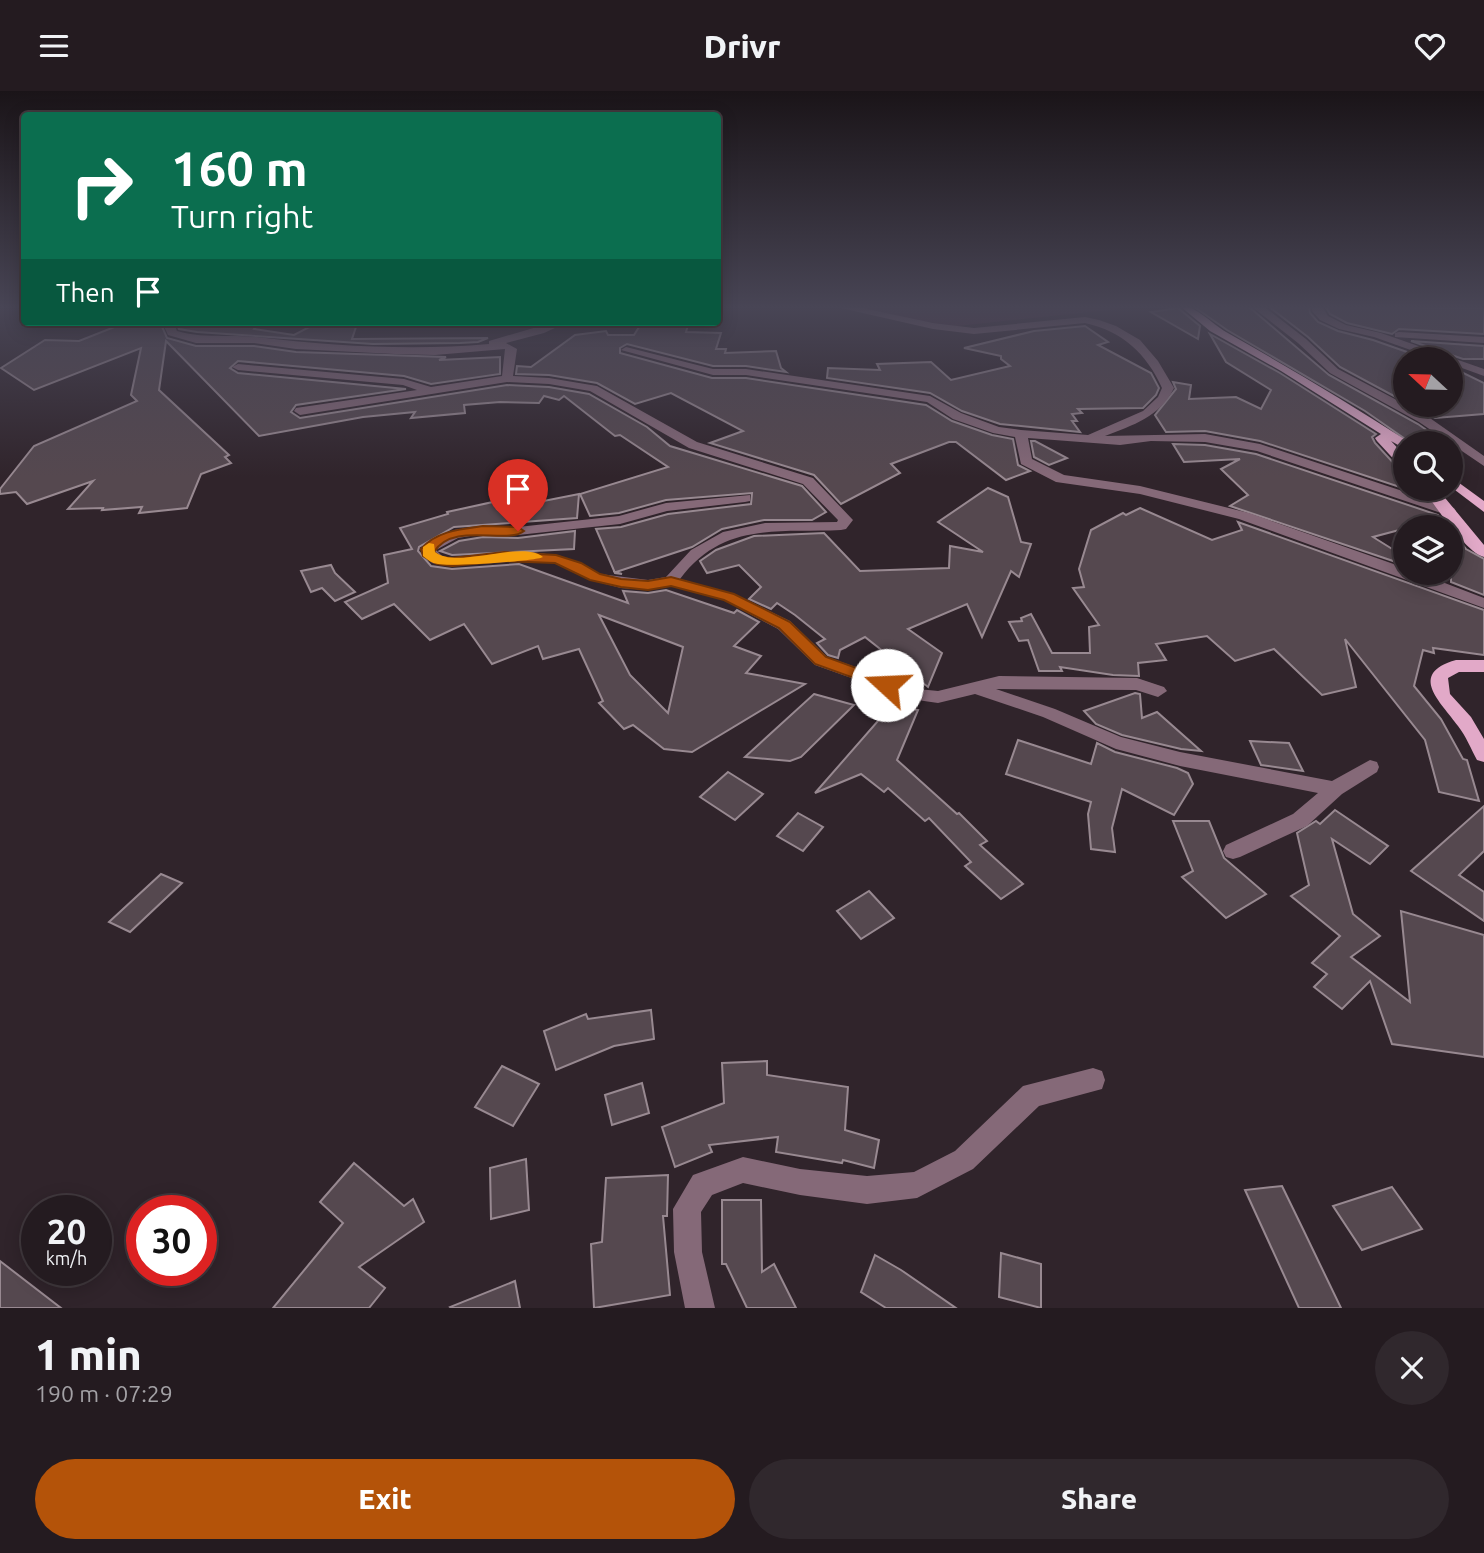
<!DOCTYPE html>
<html lang="en">
<head>
<meta charset="utf-8">
<style>
	:root { --surface:#241b20; --page:#30282d; --text:#f1f3f6; --muted:#a3a1a5; --line:#41393e; --accent:#b45309 }
	body { margin:0; font-family:Ubuntu,sans-serif; background:var(--page); color:var(--text); height:100vh; display:flex; flex-direction:column; font-size:26px; white-space:nowrap }
	* { box-sizing:border-box; margin:0 }
	p { font-size:23px; color:var(--muted) }
	.icon { flex:none; width:38px; height:38px; fill:none; stroke:currentColor; stroke-width:2; stroke-linecap:round; stroke-linejoin:round }
	.map { position:relative; height:1217px; overflow:hidden }
	.side { display:flex; flex-direction:column; background:var(--surface); flex:1 }
	.side>* { flex:none }
	.hud { position:absolute; left:21px; top:21px; width:700px; height:214px; border-radius:7px; box-shadow:0 4px 18px #0003,0 0 0 2px var(--line); background:#0b6e4f; color:#fff; overflow:hidden }
	.needle { width:46px; rotate:292deg }
	.controls { position:absolute; left:1393px; top:256px; display:grid; gap:14px }
	.controls a { display:grid; place-items:center; width:70px; height:70px; border-radius:50%; background:var(--surface); box-shadow:0 4px 18px #0003,0 0 0 2px var(--line); font-size:35px }
	.speed { position:absolute; left:21px; top:1104px; display:flex; gap:14px; font-size:35px; font-weight:700; text-align:center }
	.speed>* { display:grid; place-content:center; width:91px; height:91px; border-radius:50%; background:var(--surface); box-shadow:0 4px 18px #0003,0 0 0 2px var(--line); line-height:1 }
	.speed small { font-size:18px; font-weight:400 }
	.speed .limit { border:10px solid #d22; background:#fff; color:#111 }
	.pin { position:absolute; display:grid; place-items:center; width:60px; height:60px; color:#fff; margin:-72px -30px; border-radius:50% 50% 50% 0; rotate:-45deg; box-shadow:0 0 7px #0007 }
	.pin .icon { rotate:45deg }
	.me { position:absolute; width:77px; margin:-38px; rotate:290deg; stroke-linejoin:round; filter:drop-shadow(0 0 5px #0008) }
	.turn { display:flex; align-items:center; gap:24px; height:147px; padding:0 35px; font-size:32px }
	.turn .icon { width:91px; height:91px; stroke-width:2.5 }
	.turn b { display:block; font-size:49px; line-height:60px }
	.then { display:flex; align-items:center; height:66px; padding:0 35px; background:#0003; gap:14px; font-size:26px }
	.round { display:grid; place-items:center; flex:none; width:74px; height:74px; border-radius:37px; background:var(--page) }
	.head { display:flex; align-items:center; justify-content:space-between; height:119px; padding:0 35px }
	h1 { font-size:42px; font-weight:800; line-height:52px }
	.action { display:flex; gap:14px; margin-top:auto; padding:14px 35px }
	.action a { flex:1; height:80px; border-radius:42px; background:var(--accent); color:#fff; font-size:28px; font-weight:800; line-height:80px; text-align:center }
	.action a+a { background:var(--page); color:var(--text) }
	header { display:flex; justify-content:space-between; align-items:center; height:91px; padding:0 35px; background:var(--surface); font-size:32px; font-weight:800 }
	.map>svg:first-child { display:block }
	.green { fill:#4c2a3e }
	.building { fill:#55484f; stroke:#988991; stroke-width:2; fill-rule:evenodd }
	.lines { fill:none; stroke-linecap:round; stroke-linejoin:round }
	.minor { fill:#856978; fill-rule:evenodd }
	.major { fill:#e2a9c8; fill-rule:evenodd }
	.route { fill:#b45309; stroke:#753606; stroke-width:2 }
	.slow { fill:#f59e0b }
</style>
</head>
<body>
<header><svg class="icon" aria-label="menu" viewBox="0 0 24 24"><path d="M4 6h16M4 12h16M4 18h16"/></svg>Drivr<svg class="icon" aria-label="heart" viewBox="0 0 24 24"><path d="M12 20l-8-8c-3-5 5-10 8-4 3-6 11-1 8 4z"/></svg></header>
<div class="map">
<svg width="1484" height="1217" viewBox="0 0 1484 1217">
	<rect width="100%" height="100%" fill="#30242b"/>
	<!-- green -->
	<path class="green" d="M 847,215 L 1118,215 L 1119,218 L 957,235 L 898,227 Z"/>
	<!-- building -->
	<g class="building">
		<path d="M 1193,215 L 1248,215 L 1329,284 L 1418,333 L 1445,352 L 1411,352 L 1365,320 L 1227,239 Z"/>
		<path d="M 1268,215 L 1309,215 L 1310,222 L 1318,231 L 1338,240 L 1373,249 L 1427,268 L 1405,268 L 1405,311 L 1340,276 L 1308,246 Z"/>
		<path d="M 1325,215 L 1484,217 L 1484,243 L 1399,238 L 1392,243 L 1347,232 L 1330,223 Z"/>
		<path d="M 1178,217 L 1200,235 L 1198,248 L 1151,221 Z"/>
		<path d="M 127,231 L 160,231 L 167,247 L 196,255 L 254,255 L 296,261 L 446,266 L 439,269 L 500,266 L 500,283 L 431,293 L 404,285 L 238,270 L 230,277 L 238,282 L 406,298 L 296,314 L 291,321 L 300,327 L 507,294 L 549,296 L 589,303 L 647,336 L 670,355 L 802,395 L 826,421 L 812,429 L 764,429 L 722,438 L 692,456 L 616,481 L 622,483 L 615,482 L 596,438 L 621,436 L 668,423 L 751,413 L 752,402 L 666,409 L 619,422 L 590,425 L 580,403 L 668,376 L 620,344 L 615,345 L 564,305 L 559,309 L 544,305 L 539,312 L 500,311 L 464,314 L 465,322 L 411,327 L 415,321 L 363,326 L 259,345 L 166,250 L 159,299 L 229,364 L 225,366 L 231,372 L 201,383 L 187,417 L 139,422 L 142,416 L 102,419 L 103,417 L 68,418 L 93,390 L 27,413 L 16,401 L 0,403 L 0,398 L 34,355 L 137,310 L 131,304 L 141,257 L 34,299 L 1,277 L 45,249 L 79,250 Z"/>
		<path d="M 176,231 L 259,231 L 254,238 L 294,244 L 319,231 L 328,231 L 356,236 L 352,248 L 488,247 L 478,251 L 460,252 L 373,253 L 197,241 L 179,238 Z"/>
		<path d="M 641,233 L 688,234 L 686,241 L 721,242 L 716,258 L 726,258 L 725,262 L 776,260 L 781,277 L 786,281 L 746,275 L 713,275 L 627,253 L 620,257 L 620,262 L 712,287 L 746,287 L 926,314 L 952,330 L 992,344 L 1013,348 L 1018,374 L 1030,380 L 1006,389 L 956,351 L 949,351 L 891,373 L 900,382 L 841,413 L 814,384 L 710,352 L 743,340 L 671,302 L 635,313 L 597,292 L 549,284 L 516,283 L 517,275 L 531,276 L 575,244 L 606,240 L 608,244 L 634,244 Z"/>
		<path d="M 1085,235 L 1108,251 L 1098,254 L 1151,282 L 1159,297 L 1156,304 L 1143,317 L 1078,318 L 1082,322 L 1072,323 L 1077,330 L 1072,330 L 1080,341 L 1000,333 L 962,320 L 930,302 L 827,287 L 828,277 L 880,279 L 877,273 L 931,271 L 951,289 L 1010,275 L 1001,268 L 1001,265 L 964,257 L 1034,240 Z"/>
		<path d="M 1210,243 L 1280,282 L 1376,343 L 1372,346 L 1375,352 L 1398,377 L 1405,378 L 1405,397 L 1420,397 L 1424,404 L 1260,350 L 1205,340 L 1166,341 L 1155,324 L 1176,298 L 1173,291 L 1191,294 L 1189,308 L 1236,306 L 1261,318 L 1271,299 L 1226,271 Z"/>
		<path d="M 1411,250 L 1484,255 L 1484,268 L 1463,268 Z"/>
		<path d="M 1451,276 L 1484,292 L 1484,323 L 1435,327 L 1410,313 L 1451,313 Z"/>
		<path d="M 1031,350 L 1035,350 L 1067,367 L 1049,374 L 1034,366 Z"/>
		<path d="M 1173,353 L 1205,354 L 1256,363 L 1438,424 L 1441,428 L 1373,446 L 1405,466 L 1405,474 L 1230,415 L 1248,404 L 1221,378 L 1240,368 L 1184,371 Z"/>
		<path d="M 988,397 L 1008,406 L 1021,451 L 1031,453 L 1019,486 L 1011,480 L 982,546 L 967,513 L 908,538 L 942,562 L 928,596 L 865,546 L 840,559 L 838,567 L 828,564 L 817,552 L 825,548 L 795,524 L 777,512 L 771,518 L 749,508 L 761,496 L 739,474 L 707,482 L 700,470 L 716,459 L 754,445 L 824,442 L 860,480 L 949,477 L 950,455 L 983,461 L 938,431 Z"/>
		<path d="M 579,403 L 577,427 L 454,436 L 419,456 L 418,460 L 431,475 L 452,478 L 519,473 L 628,512 L 623,500 L 648,502 L 666,499 L 734,522 L 737,519 L 759,531 L 734,555 L 761,565 L 746,582 L 805,593 L 692,661 L 664,658 L 633,634 L 624,638 L 599,612 L 603,610 L 579,558 L 543,568 L 538,555 L 492,573 L 464,533 L 430,549 L 394,513 L 362,528 L 345,511 L 388,492 L 384,464 L 412,458 L 400,437 L 448,423 L 447,421 L 493,411 L 498,419 ZM 599,524 L 683,556 L 668,622 L 630,584 Z"/>
		<path d="M 1140,417 L 1212,449 L 1242,439 L 1238,431 L 1484,519 L 1484,564 L 1433,557 L 1434,562 L 1423,559 L 1414,595 L 1441,628 L 1463,668 L 1467,669 L 1479,710 L 1439,701 L 1425,649 L 1345,548 L 1356,596 L 1322,604 L 1274,558 L 1235,570 L 1207,545 L 1156,553 L 1166,569 L 1138,572 L 1139,585 L 1113,584 L 1060,576 L 1062,580 L 1039,580 L 1028,549 L 1019,550 L 1009,531 L 1022,530 L 1021,527 L 1031,523 L 1052,562 L 1090,562 L 1089,536 L 1099,534 L 1073,497 L 1084,496 L 1079,478 L 1091,439 L 1123,422 L 1126,424 Z"/>
		<path d="M 575,440 L 574,458 L 452,464 L 440,460 L 459,450 L 483,446 L 518,447 Z"/>
		<path d="M 1451,440 L 1466,458 L 1484,468 L 1484,504 L 1451,491 Z"/>
		<path d="M 331,474 L 335,482 L 355,501 L 335,510 L 322,497 L 311,501 L 301,480 Z"/>
		<path d="M 1135,602 L 1140,603 L 1142,627 L 1157,621 L 1201,660 L 1181,658 L 1122,644 L 1096,633 L 1084,620 Z"/>
		<path d="M 814,603 L 854,614 L 801,666 L 790,670 L 745,666 Z"/>
		<path d="M 889,614 L 918,619 L 897,669 L 957,723 L 959,722 L 987,750 L 980,754 L 1023,793 L 1001,808 L 965,775 L 971,771 L 929,727 L 925,730 L 888,697 L 884,701 L 861,683 L 815,702 L 885,622 Z"/>
		<path d="M 1018,649 L 1091,673 L 1097,652 L 1115,661 L 1177,677 L 1188,682 L 1193,693 L 1174,724 L 1122,698 L 1112,737 L 1115,761 L 1091,758 L 1088,723 L 1091,711 L 1006,683 Z"/>
		<path d="M 1250,650 L 1289,652 L 1303,680 L 1261,674 Z"/>
		<path d="M 728,681 L 763,703 L 735,729 L 700,706 Z"/>
		<path d="M 1484,715 L 1484,760 L 1459,784 L 1484,801 L 1484,830 L 1411,780 Z"/>
		<path d="M 1335,719 L 1388,755 L 1370,773 L 1332,748 L 1353,823 L 1380,845 L 1351,866 L 1410,911 L 1401,820 L 1484,844 L 1484,966 L 1392,953 L 1370,890 L 1342,918 L 1314,896 L 1327,883 L 1312,872 L 1340,845 L 1291,805 L 1309,794 L 1297,742 L 1316,730 L 1320,733 Z"/>
		<path d="M 798,722 L 823,736 L 803,760 L 777,745 Z"/>
		<path d="M 1173,730 L 1209,730 L 1224,767 L 1266,803 L 1226,827 L 1182,786 L 1193,780 Z"/>
		<path d="M 161,783 L 182,792 L 130,841 L 109,831 Z"/>
		<path d="M 869,800 L 894,827 L 861,848 L 837,820 Z"/>
		<path d="M 651,919 L 654,948 L 614,955 L 556,979 L 544,940 L 586,923 L 588,928 Z"/>
		<path d="M 767,970 L 767,984 L 848,996 L 845,1039 L 879,1049 L 874,1077 L 843,1069 L 842,1072 L 776,1061 L 778,1046 L 709,1054 L 712,1061 L 675,1076 L 662,1036 L 724,1012 L 722,972 Z"/>
		<path d="M 502,975 L 539,993 L 513,1035 L 475,1016 Z"/>
		<path d="M 642,992 L 649,1022 L 612,1034 L 605,1004 Z"/>
		<path d="M 526,1068 L 529,1119 L 491,1128 L 490,1077 Z"/>
		<path d="M 354,1072 L 404,1115 L 413,1108 L 424,1131 L 359,1176 L 385,1197 L 369,1217 L 273,1217 L 343,1132 L 320,1111 Z"/>
		<path d="M 668,1084 L 667,1125 L 663,1125 L 670,1204 L 594,1217 L 591,1153 L 602,1151 L 606,1087 Z"/>
		<path d="M 1282,1095 L 1301,1134 L 1341,1217 L 1299,1217 L 1245,1099 Z"/>
		<path d="M 1392,1096 L 1422,1138 L 1362,1159 L 1333,1115 Z"/>
		<path d="M 722,1109 L 761,1109 L 762,1181 L 774,1173 L 796,1217 L 747,1217 L 726,1173 L 722,1173 Z"/>
		<path d="M 1001,1162 L 1041,1173 L 1041,1217 L 999,1206 Z"/>
		<path d="M 875,1164 L 901,1179 L 956,1217 L 886,1217 L 861,1201 Z"/>
		<path d="M 0,1170 L 61,1217 L 0,1217 Z"/>
		<path d="M 515,1190 L 520,1217 L 451,1217 L 450,1216 Z"/>
	</g>
	<g class="lines">
		<!-- minor -->
		<g class="minor">
			<path d="M 832,215 L 853,215 L 933,232 L 974,237 L 1085,226 L 1099,229 L 1116,235 L 1140,249 L 1158,270 L 1174,297 C 1160,326 1133,334 1105,345 L 1205,343 L 1260,353 L 1454,417 L 1456,420 L 1449,424 L 1444,423 L 1257,360 L 1205,351 L 1151,350 L 1120,354 L 1028,347 L 1032,368 L 1064,384 L 1140,395 L 1249,422 L 1405,477 L 1405,481 L 1416,481 L 1484,507 L 1484,517 L 1239,428 L 1140,403 L 1056,391 L 1021,373 L 1015,346 L 993,342 L 953,328 L 927,311 L 746,284 L 713,284 L 621,259 L 626,256 L 713,278 L 746,278 L 930,305 L 961,322 L 999,336 L 1021,339 L 1088,344 L 1143,320 L 1158,306 L 1162,297 C 1147,263 1122,240 1085,232 L 974,243 L 933,238 Z"/>
			<path d="M 1251,215 L 1263,215 L 1306,248 L 1338,278 L 1427,325 L 1484,365 L 1484,375 L 1419,331 L 1330,282 L 1298,252 Z"/>
			<path d="M 1312,215 L 1322,215 L 1328,225 L 1346,234 L 1381,242 L 1484,278 L 1484,285 L 1451,273 L 1451,268 L 1436,268 L 1374,246 L 1339,238 L 1320,229 L 1312,220 Z"/>
			<path d="M 162,231 L 173,231 L 177,240 C 204,248 230,243 257,246 C 334,255 411,260 489,253 L 489,250 L 554,231 L 568,231 L 544,242 L 506,252 L 517,258 L 513,285 L 549,287 L 597,295 L 697,351 L 813,387 L 853,429 L 846,438 L 841,439 C 779,442 723,430 680,488 L 734,503 L 790,530 L 827,566 L 918,598 L 938,600 L 999,585 L 1137,587 L 1164,596 L 1167,600 L 1158,606 L 1136,599 L 996,598 L 1055,618 L 1121,646 L 1180,661 L 1332,690 L 1370,669 L 1377,671 L 1379,676 L 1377,681 L 1342,703 L 1307,735 L 1240,766 L 1233,768 L 1226,766 L 1223,760 L 1226,754 L 1293,723 L 1318,702 L 1180,675 L 1116,658 L 1043,626 L 975,603 L 938,612 L 910,608 L 815,574 L 778,538 L 724,509 L 671,495 L 648,499 L 621,497 L 590,489 L 554,472 L 532,469 L 452,475 L 437,473 L 432,472 L 420,458 L 454,439 L 483,435 L 518,436 L 619,425 L 666,412 L 750,404 L 750,410 L 745,411 L 667,420 L 620,433 L 518,444 L 483,443 L 458,447 L 436,459 L 442,465 L 452,467 L 532,461 L 561,465 L 600,483 L 648,489 L 666,486 L 691,459 L 723,441 L 765,432 L 837,431 L 838,429 L 803,393 L 689,357 L 590,300 L 549,293 L 507,291 L 300,324 L 294,320 L 296,317 L 417,299 L 403,294 L 238,279 L 232,276 L 238,273 L 404,288 L 431,296 L 502,285 L 505,258 L 435,264 L 395,263 L 296,258 L 254,252 L 196,252 L 168,244 Z"/>
			<path d="M 1399,241 L 1484,246 L 1484,252 L 1395,246 L 1395,242 Z"/>
			<path d="M 1093,977 L 1102,980 L 1105,989 L 1102,998 L 1039,1015 L 973,1078 L 917,1107 L 867,1113 L 800,1104 L 743,1092 L 712,1104 L 701,1121 L 702,1161 L 715,1217 L 685,1217 L 674,1161 L 673,1118 L 693,1084 L 743,1066 L 800,1078 L 867,1085 L 914,1081 L 955,1060 L 1023,995 Z"/>
		</g>
		<!-- major -->
		<g class="major">
			<path d="M 1180,215 C 1197,215 1211,232 1226,241 C 1288,276 1349,312 1409,351 L 1405,352 L 1405,358 L 1391,350 L 1405,365 L 1405,376 L 1400,375 L 1377,350 L 1375,347 L 1381,343 L 1281,280 L 1210,240 Z"/>
			<path d="M 1451,386 L 1484,410 L 1484,421 L 1451,396 Z"/>
			<path d="M 1422,397 L 1437,397 L 1441,402 L 1484,454 L 1484,466 C 1465,461 1435,414 1422,397 Z"/>
			<path d="M 1456,569 L 1484,569 L 1484,581 L 1459,581 L 1448,587 L 1450,603 L 1471,626 L 1484,648 L 1484,671 L 1477,669 C 1471,658 1466,645 1458,635 C 1441,611 1407,583 1456,569 Z"/>
		</g>
	</g>
	<!-- sky -->
	<linearGradient id="sky" x2="0" y2="1"><stop stop-color="#1a1418"/><stop offset="0.56" stop-color="#484555"/><stop offset="1" stop-color="#484555" stop-opacity="0"/></linearGradient>
	<rect width="1484" height="386" fill="url(#sky)"/>
	<!-- route -->
	<path class="route" d="M 483,435 L 518,436 L 524,440 C 507,454 453,430 434,461 L 441,466 L 452,467 L 504,461 L 556,464 L 581,472 L 600,483 L 621,488 L 648,490 L 671,486 L 734,503 L 790,531 L 826,566 L 892,590 L 895,594 L 887,599 L 815,573 L 779,537 L 724,509 L 671,495 L 648,499 L 621,496 L 590,489 L 555,472 L 504,470 L 452,475 L 437,473 L 423,465 L 421,458 C 436,440 461,438 483,435 Z"/>
	<!-- slow -->
	<path class="slow" d="M 429,452 L 434,453 L 435,461 C 458,479 522,448 543,466 C 538,470 449,476 438,473 C 431,472 428,469 423,465 L 423,456 Z"/>
</svg>
<div class="controls">
<a><svg class="needle" viewBox="-14 -14 28 28"><path d="M0-13l5 13h-10z" fill="#e53935"/><path d="M0 13l5-13h-10z" fill="#a3a1a5"/></svg></a>
<a><svg class="icon" aria-label="search" viewBox="0 0 24 24"><circle cx="10" cy="10" r="6"/><path d="M15 15l6 6"/></svg></a>
<a><svg class="icon" aria-label="layers" viewBox="0 0 24 24"><path d="M12 4l9 5-9 5-9-5zM3 14l9 5 9-5"/></svg></a>
</div>
<div class="speed"><div>20<small>km/h</small></div><div class="limit">30</div></div>
<div class="pin" style="left:518px;top:440px;background:#d93025"><svg class="icon" aria-label="arrive" viewBox="0 0 24 24"><path d="M6 21V4h12l-3 4 3 4H6"/></svg></div>
<svg class="me" style="left:887px;top:594px" viewBox="-20 -20 40 40"><circle r="19" fill="#fff"/><path d="M0-13L10 11 0 6-10 11z" fill="#b45309"/></svg>
<div class="hud">
<div class="turn"><svg class="icon" aria-label="right" viewBox="0 0 24 24"><path d="M7 20v-9h11M14 6l5 5-5 5"/></svg><div><b>160 m</b>Turn right</div></div>
<div class="then">Then<svg class="icon" aria-label="arrive" viewBox="0 0 24 24"><path d="M6 21V4h12l-3 4 3 4H6"/></svg></div>
</div>
</div>
<section class="side">
<div class="head"><div><h1>1 min</h1><p>190 m · 07:29</p></div><a class="round"><svg class="icon" aria-label="close" viewBox="0 0 24 24"><path d="M6 6l12 12M18 6L6 18"/></svg></a></div>
<div class="action"><a>Exit</a><a>Share</a></div>
</section>
</body>
</html>
